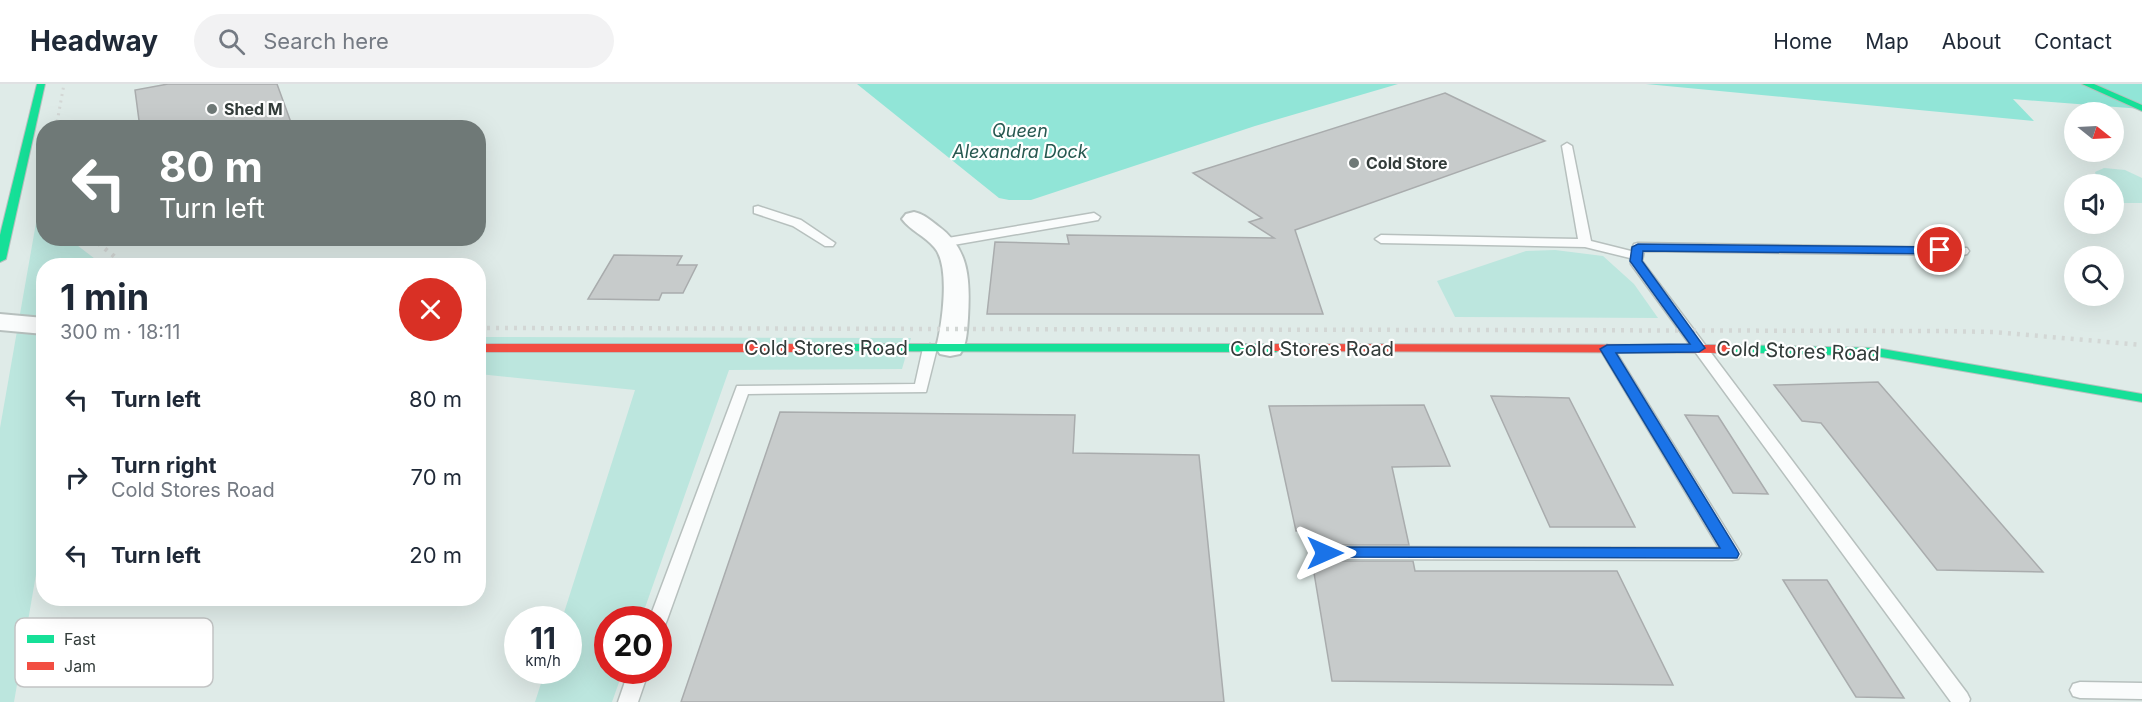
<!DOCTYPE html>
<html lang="en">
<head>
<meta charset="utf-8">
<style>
	:root { --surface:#fff; --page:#f2f2f3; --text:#1f2937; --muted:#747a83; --line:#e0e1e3 }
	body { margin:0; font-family:Inter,sans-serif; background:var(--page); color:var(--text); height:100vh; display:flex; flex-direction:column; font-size:22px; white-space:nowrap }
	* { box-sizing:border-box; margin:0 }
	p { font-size:20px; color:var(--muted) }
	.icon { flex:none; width:33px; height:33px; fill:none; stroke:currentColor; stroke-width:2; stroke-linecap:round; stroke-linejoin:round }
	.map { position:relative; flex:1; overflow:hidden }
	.side { position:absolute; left:36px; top:174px; width:450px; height:348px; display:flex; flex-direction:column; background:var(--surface); border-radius:24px; box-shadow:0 6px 24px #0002 }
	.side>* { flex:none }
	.hud { position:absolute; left:36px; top:36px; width:450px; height:126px; border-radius:24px; box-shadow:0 6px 24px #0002; background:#6f7977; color:#fff; overflow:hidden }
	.needle { width:39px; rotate:108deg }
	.tools { position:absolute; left:2064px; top:18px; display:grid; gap:12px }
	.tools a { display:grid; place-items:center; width:60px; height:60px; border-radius:50%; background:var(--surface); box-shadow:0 6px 24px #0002; font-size:30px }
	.speed { position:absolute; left:504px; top:522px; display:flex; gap:12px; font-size:30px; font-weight:700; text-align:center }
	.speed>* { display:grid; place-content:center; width:78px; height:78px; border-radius:50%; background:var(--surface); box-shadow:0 6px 24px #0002; line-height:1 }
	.speed small { font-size:15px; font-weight:400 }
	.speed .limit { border:9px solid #d22; background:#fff; color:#111 }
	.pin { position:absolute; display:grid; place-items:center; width:51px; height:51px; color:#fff; margin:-26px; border:3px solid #fff; border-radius:50%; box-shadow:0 2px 6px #0007 }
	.me { position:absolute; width:66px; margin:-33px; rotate:90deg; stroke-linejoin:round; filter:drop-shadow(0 0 4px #0008) }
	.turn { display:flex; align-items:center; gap:21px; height:126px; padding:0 24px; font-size:27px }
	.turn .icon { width:78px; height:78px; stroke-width:2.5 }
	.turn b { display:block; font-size:42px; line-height:51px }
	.round { display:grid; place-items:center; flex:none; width:63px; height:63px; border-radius:32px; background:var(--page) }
	.overview { display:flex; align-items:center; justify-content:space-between; height:102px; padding:0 24px }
	h1 { font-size:36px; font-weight:700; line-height:45px }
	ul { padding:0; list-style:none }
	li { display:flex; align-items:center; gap:18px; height:78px; padding:0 24px }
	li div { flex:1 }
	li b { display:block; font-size:22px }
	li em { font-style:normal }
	header { display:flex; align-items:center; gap:36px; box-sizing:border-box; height:84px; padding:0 30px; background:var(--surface); border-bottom:2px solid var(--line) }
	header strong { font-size:28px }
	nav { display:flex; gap:33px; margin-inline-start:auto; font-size:21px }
	.search { width:420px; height:54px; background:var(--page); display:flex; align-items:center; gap:15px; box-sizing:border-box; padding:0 21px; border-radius:33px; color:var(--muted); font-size:22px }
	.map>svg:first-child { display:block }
	.green { fill:#bce6de }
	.water { fill:#91e5d7 }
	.building { fill:#c7cbcb; stroke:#a9acad; stroke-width:1.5 }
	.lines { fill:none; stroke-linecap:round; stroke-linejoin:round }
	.lane-casing { stroke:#b7c0be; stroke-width:3 }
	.street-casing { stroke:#b7c0be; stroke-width:4 }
	.fast-casing { stroke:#b7c0be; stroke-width:2 }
	.jam-casing { stroke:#b7c0be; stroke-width:2 }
	.lane { fill:#fafcfc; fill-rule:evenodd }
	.street { fill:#fafcfc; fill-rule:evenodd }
	.fast { fill:#16e098; fill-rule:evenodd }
	.jam { fill:#f24e42; fill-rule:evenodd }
	.rail-far1 { stroke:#d3d7d5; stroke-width:3; stroke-dasharray:2 4.5; stroke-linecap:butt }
	.rail { stroke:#d3d7d5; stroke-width:4.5; stroke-dasharray:3 6; stroke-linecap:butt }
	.route { fill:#1a73e8; stroke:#114b97; stroke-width:1.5 }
	.poi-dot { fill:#6f7977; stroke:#fff; stroke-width:2 }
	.labels { text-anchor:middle; stroke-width:4.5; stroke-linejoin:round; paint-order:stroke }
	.far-poi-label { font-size:16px; font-weight:bold; fill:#333c3a; stroke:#fff; text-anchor:start }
	.far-water-label { font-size:18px; font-style:italic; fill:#265850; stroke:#fff }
	.street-label { font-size:20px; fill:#333c3a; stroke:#fff }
	.key { fill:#fff; stroke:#c2c4c4; stroke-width:1.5 }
	.key-label { font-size:16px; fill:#333c3a }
</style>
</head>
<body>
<header>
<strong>Headway</strong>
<div class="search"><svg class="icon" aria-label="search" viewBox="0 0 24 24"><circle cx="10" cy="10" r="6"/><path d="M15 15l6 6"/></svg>Search here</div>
<nav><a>Home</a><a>Map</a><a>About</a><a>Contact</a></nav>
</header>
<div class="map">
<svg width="2142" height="618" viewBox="0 0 2142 618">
	<rect width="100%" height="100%" fill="#dfebe8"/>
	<!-- green -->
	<g class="green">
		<path d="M 2104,84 L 2125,86 L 2142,94 L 2142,119 L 2121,119 L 2114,113 L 2114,100 L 2099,100 L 2095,88 Z"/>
		<path d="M 43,99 L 44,154 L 69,155 L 103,181 L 44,182 L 43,450 L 14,618 L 0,618 L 0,344 Z"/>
		<path d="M 1555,166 L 1603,172 L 1634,200 L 1658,234 L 1455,233 L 1437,197 L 1526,167 Z"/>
		<path d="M 479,253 L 911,254 L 902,285 L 729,286 L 641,535 L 608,536 L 608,586 L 623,587 L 612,618 L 535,618 L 545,587 L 568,586 L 568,536 L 562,535 L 635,306 L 479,290 Z"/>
	</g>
	<!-- water -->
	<g class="water">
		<path d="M 857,0 L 1398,0 L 1255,42 L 1031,116 L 1009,116 L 999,114 Z"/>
		<path d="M 1646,0 L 2142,0 L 2142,25 L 2013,15 L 2034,37 Z"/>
	</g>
	<!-- building -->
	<g class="building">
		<path d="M 168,0 L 277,0 L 293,44 L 140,44 L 135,6 Z"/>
		<path d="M 1445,9 L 1545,57 L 1295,146 L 1323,230 L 987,230 L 995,158 L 1069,160 L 1067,151 L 1274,154 L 1249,138 L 1262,134 L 1193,89 Z"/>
		<path d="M 614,171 L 682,172 L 677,181 L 697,181 L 683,209 L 662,209 L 659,216 L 588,215 Z"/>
		<path d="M 1878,298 L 2043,488 L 1937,486 L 1821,339 L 1802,337 L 1774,301 Z"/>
		<path d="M 1491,312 L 1569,314 L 1635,443 L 1550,443 Z"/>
		<path d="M 1424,321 L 1450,382 L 1392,383 L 1409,461 L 1325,461 L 1319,462 L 1314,468 L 1317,475 L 1325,477 L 1413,477 L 1415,487 L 1617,487 L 1673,601 L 1332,597 L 1307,447 L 1296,447 L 1269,322 Z"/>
		<path d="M 780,328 L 1075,331 L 1073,369 L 1199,371 L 1224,618 L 681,618 Z"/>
		<path d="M 1685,331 L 1718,332 L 1768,410 L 1733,409 Z"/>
		<path d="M 1783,496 L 1827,496 L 1904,614 L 1856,613 Z"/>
	</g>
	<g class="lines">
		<defs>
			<g id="lane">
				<path d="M 1567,59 L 1572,62 L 1591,157 L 1631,167 L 1634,160 L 1638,159 L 1967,164 L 1969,167 L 1967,170 L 1963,171 L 1644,167 L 1642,177 L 1967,609 L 1970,615 L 1969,618 L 1951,618 L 1631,180 L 1630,174 L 1585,163 L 1381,159 L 1375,155 L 1381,151 L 1578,155 L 1562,62 Z"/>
				<path d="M 758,122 L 801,136 L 835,159 L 833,162 L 825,162 L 793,142 L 754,129 L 754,123 Z"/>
				<path d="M 1094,129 L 1100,133 L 1098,136 L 942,163 L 936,159 L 942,155 Z"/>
				<path d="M 930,260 L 937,264 L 926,308 L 748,310 L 667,536 L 665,541 L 658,543 L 658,536 L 649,536 L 737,302 L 915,300 L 923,264 Z"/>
				<path d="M 1607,261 L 1614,265 L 1738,465 L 1741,470 L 1738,475 L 1732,476 L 1325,475 L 1319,474 L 1316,469 L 1319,464 L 1325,463 L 1719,464 L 1600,265 Z"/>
				<path d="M 629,586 L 649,586 L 638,618 L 618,618 Z"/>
				<path d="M 2080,598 L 2142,599 L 2142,615 L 2080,614 L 2073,612 L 2070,606 L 2073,600 Z"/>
			</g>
			<g id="street">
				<path d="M 914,128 C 924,130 930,136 938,142 C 970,165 970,197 968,234 C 967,246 967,260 960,270 L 950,272 L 940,270 L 936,264 C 942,242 951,181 934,163 C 925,152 911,147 902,135 L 906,130 Z"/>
				<path d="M 0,230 L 44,234 L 44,250 L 0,246 Z"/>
			</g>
			<g id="fast">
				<path d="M 37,0 L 45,0 L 6,175 L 0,178 L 0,151 Z"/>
				<path d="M 2082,0 L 2094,0 L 2142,21 L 2142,27 Z"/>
				<path d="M 813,260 L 1276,260 L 1282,264 L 1276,268 L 808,267 L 807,264 L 808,261 Z"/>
				<path d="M 1731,261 L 1876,264 L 2142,310 L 2142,318 L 1876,272 L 1726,268 L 1725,265 L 1726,262 Z"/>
			</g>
			<g id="jam">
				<path d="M 478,260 L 813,260 L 819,264 L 813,268 L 478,268 Z"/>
				<path d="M 1276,260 L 1731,261 L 1737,265 L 1731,269 L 1271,267 L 1270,264 L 1271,261 Z"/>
			</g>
		</defs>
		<!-- lane casing -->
		<use href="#lane" class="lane-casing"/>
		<!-- street casing -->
		<use href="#street" class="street-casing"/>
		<!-- fast casing -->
		<use href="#fast" class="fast-casing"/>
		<!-- jam casing -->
		<use href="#jam" class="jam-casing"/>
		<!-- lane -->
		<use href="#lane" class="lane"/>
		<!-- street -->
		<use href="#street" class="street"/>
		<!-- fast -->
		<use href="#fast" class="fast"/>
		<!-- jam -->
		<use href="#jam" class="jam"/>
		<!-- rail-far1 -->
		<g class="rail-far1">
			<path d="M 56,44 L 64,0"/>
			<path d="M 92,154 L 100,161"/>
		</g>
		<!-- rail -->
		<g class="rail">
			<path d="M 98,159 L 126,182"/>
			<path d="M 478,244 L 1941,247 L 1994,248 L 2142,261"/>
		</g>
	</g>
	<!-- route -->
	<path class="route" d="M 1638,160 L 1940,163 L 1946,166 L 1940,170 L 1643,167 L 1642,177 L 1705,264 L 1699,268 L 1616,269 L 1737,466 L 1739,470 L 1737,474 L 1319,473 L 1317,469 L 1319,464 L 1325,463 L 1720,464 L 1600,265 L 1607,261 L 1690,260 L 1630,177 L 1632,163 Z"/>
	<!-- markers -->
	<g class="poi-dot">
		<circle cx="212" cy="25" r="6"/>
		<circle cx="1354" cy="79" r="6"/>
	</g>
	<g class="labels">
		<!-- far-poi labels -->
		<g class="far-poi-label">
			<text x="224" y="31">Shed M</text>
			<text x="1366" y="85">Cold Store</text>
		</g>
		<!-- far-water labels -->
		<g class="far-water-label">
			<text x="1020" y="53">Queen<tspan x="1020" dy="21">Alexandra Dock</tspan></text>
		</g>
		<!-- street labels -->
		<g class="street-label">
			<text x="826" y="271">Cold Stores Road</text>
			<text x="1312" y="272">Cold Stores Road</text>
			<text transform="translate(1798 267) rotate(2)" y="7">Cold Stores Road</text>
		</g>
	</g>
	<!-- legend -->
	<rect x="15" y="534" width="198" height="69" rx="9" class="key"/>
	<rect x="27" y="551" width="27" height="8" fill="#16e098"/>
	<rect x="27" y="578" width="27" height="8" fill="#f24e42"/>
	<g class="key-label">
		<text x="64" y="561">Fast</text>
		<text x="64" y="588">Jam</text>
	</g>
</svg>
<div class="tools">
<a><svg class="needle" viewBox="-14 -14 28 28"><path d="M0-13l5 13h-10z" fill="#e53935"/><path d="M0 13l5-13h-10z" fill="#747a83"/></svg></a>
<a><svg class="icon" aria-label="sound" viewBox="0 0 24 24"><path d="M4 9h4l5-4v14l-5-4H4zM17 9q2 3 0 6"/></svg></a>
<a><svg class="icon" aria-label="search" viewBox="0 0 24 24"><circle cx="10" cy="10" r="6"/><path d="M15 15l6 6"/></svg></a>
</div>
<div class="speed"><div>11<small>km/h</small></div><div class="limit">20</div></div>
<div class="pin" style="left:1940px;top:166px;background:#d93025"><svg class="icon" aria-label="arrive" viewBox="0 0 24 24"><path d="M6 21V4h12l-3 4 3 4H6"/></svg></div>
<svg class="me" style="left:1325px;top:469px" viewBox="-20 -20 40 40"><path d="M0-17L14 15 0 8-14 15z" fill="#1a73e8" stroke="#fff" stroke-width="4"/></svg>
<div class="hud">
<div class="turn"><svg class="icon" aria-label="left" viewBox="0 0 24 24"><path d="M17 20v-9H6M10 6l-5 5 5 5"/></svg><div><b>80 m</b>Turn left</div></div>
</div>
<section class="side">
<div class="overview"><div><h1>1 min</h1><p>300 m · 18:11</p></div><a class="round" style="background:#d93025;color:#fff"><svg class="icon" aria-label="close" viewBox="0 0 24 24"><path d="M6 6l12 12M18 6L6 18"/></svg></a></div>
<ul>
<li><svg class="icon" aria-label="left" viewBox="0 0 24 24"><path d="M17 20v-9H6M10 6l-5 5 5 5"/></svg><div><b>Turn left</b></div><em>80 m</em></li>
<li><svg class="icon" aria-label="right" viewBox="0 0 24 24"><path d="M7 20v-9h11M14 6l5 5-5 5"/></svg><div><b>Turn right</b><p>Cold Stores Road</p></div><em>70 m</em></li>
<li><svg class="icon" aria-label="left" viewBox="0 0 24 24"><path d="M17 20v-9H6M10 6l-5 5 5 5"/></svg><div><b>Turn left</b></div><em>20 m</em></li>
</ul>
</section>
</div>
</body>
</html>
